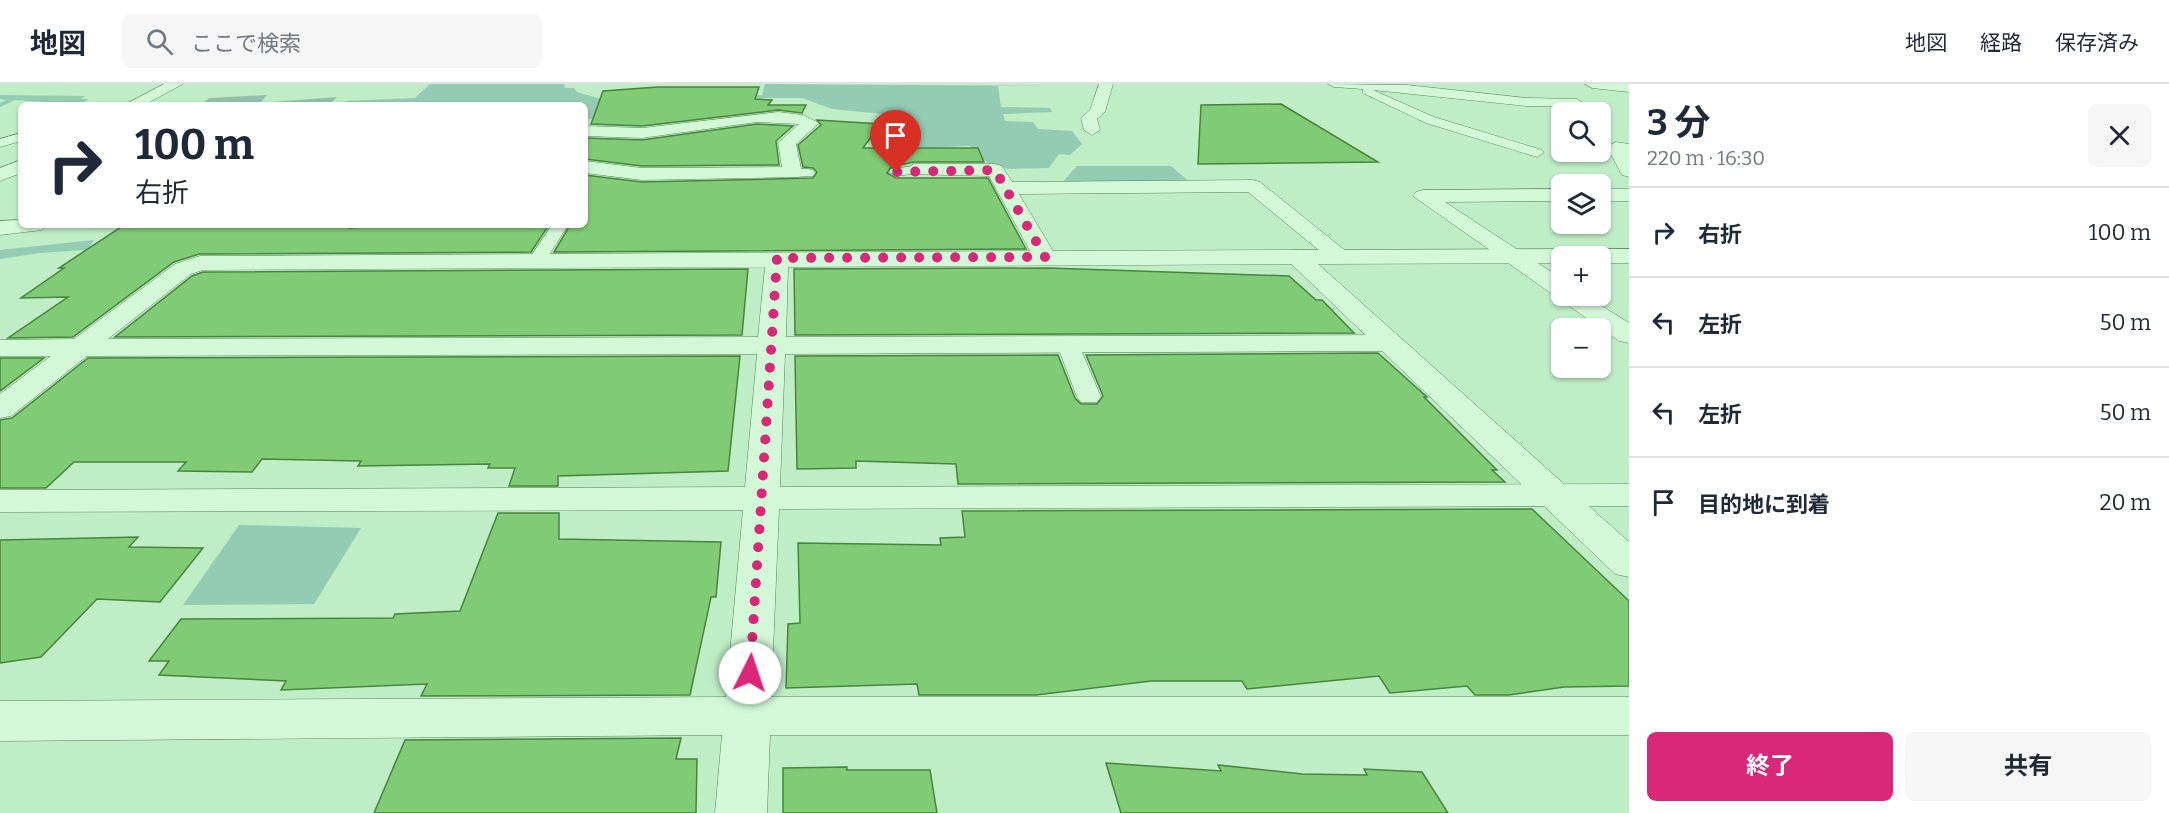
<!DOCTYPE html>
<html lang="ja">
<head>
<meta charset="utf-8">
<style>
	:root { --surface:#fff; --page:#f6f6f7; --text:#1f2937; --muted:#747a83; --line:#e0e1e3; --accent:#db2777 }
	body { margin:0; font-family:Bitter,"Noto Sans JP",serif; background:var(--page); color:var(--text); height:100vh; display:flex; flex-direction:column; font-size:22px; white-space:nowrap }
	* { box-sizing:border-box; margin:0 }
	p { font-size:20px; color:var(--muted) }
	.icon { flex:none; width:33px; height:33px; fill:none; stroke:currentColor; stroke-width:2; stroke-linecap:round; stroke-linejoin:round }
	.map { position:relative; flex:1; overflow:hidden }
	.details { display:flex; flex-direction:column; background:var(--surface); width:540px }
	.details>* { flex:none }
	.hud { position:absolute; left:18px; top:18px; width:570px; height:126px; border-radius:9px; box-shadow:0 2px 4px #0004; background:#fff; color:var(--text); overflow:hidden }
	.controls { position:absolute; left:1551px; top:18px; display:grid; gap:12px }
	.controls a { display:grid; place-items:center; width:60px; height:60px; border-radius:9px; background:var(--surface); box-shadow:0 2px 4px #0004; font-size:30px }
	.pin { position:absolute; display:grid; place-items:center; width:51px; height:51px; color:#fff; margin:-62px -26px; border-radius:50% 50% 50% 0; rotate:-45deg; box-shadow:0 0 6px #0007 }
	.pin .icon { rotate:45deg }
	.me { position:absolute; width:66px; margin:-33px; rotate:4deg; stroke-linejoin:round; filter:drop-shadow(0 0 4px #0008) }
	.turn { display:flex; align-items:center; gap:21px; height:126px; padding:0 18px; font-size:27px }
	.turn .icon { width:78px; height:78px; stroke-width:2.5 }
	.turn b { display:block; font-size:42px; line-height:51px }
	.round { display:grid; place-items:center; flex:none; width:63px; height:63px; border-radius:9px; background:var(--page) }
	.headline { display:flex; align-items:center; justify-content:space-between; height:102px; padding:0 18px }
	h1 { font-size:36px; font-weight:700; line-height:45px }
	.cta { display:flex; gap:12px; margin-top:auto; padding:12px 18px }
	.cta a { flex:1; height:69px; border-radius:9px; background:var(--accent); color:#fff; font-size:24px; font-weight:700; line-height:69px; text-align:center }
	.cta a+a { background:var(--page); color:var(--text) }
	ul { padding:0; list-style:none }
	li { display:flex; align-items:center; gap:18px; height:90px; padding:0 18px; border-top:2px solid var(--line) }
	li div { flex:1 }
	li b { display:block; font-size:22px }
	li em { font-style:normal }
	header { display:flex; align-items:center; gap:36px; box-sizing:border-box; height:84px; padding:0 30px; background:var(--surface); border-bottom:2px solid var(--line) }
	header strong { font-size:28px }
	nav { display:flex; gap:33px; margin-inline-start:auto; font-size:21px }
	.search { width:420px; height:54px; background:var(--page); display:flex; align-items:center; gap:15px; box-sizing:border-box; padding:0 21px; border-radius:9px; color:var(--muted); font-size:22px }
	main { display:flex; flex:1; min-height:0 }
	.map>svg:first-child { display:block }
	.green { fill:#93cbb3 }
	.cemetery { fill:#93bfac }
	.building { fill:#80cb75; stroke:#48843d; stroke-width:1.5 }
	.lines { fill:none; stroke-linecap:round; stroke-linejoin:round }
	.service-casing { stroke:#588657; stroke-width:1 }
	.minor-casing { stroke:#588657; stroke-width:1 }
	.tertiary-casing { stroke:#588657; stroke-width:1 }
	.service { fill:#d2f8d8; fill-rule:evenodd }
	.minor { fill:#d2f8d8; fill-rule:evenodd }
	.tertiary { fill:#d2f8d8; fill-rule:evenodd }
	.route { stroke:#db2777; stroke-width:10; stroke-dasharray:0 18 }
</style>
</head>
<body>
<header>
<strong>地図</strong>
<div class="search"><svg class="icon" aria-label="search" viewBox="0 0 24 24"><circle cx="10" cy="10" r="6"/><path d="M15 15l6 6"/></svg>ここで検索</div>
<nav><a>地図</a><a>経路</a><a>保存済み</a></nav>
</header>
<main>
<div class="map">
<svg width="1629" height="729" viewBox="0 0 1629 729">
	<rect width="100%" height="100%" fill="#bfedc6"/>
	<!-- green -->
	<g class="green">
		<path d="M 430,0 L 564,0 L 565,4 L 574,4 L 577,8 L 601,15 L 613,33 L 588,35 L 585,21 L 581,18 L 535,18 L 532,21 L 341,21 L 346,17 L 415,14 Z"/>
		<path d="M 765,0 L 1052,2 L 998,2 L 1001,23 L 1050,24 L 1052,28 L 1003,30 L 1005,37 L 1033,38 L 1038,45 L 1072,47 L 1082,60 L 1070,71 L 1059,70 L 1049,84 L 1008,85 L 991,82 L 970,62 C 945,62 904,70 886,51 L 897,44 L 883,30 L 832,25 L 802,14 L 742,14 L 744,11 L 762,11 Z"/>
		<path d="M 0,11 L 85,12 L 80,15 L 89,15 L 79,20 L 15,16 L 0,23 L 0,19 L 7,16 L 0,15 Z"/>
		<path d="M 1077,82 L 1171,82 L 1192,100 L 1060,101 Z"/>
		<path d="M 94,156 L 90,162 L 130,159 L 126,163 L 40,169 L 0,175 L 0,166 Z"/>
		<path d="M 239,441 L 361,444 L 314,520 L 183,521 Z"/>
	</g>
	<!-- cemetery -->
	<path class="cemetery" d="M 267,11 L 260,19 L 337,13 L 329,21 L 199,21 L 210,14 Z"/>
	<!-- building -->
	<g class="building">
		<path d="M 658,3 L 759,3 L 755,15 L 772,16 L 768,21 L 806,21 L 802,29 L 778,26 L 642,42 L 591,40 L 603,7 Z"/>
		<path d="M 1281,20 L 1378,78 L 1198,80 L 1201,21 Z"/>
		<path d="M 817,36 L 881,40 L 863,64 L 978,64 L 984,78 L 914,78 L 891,83 L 887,89 L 896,94 L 988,94 L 1026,165 L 554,168 L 570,141 L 585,141 L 585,91 L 642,98 L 813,94 L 817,88 L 813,84 L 803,83 L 798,61 L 821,41 Z"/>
		<path d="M 757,40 L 793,42 L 776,57 L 779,81 L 642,82 L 585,75 L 586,54 L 642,56 Z"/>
		<path d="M 124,141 L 349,141 L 349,144 L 414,141 L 549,141 L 531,168 L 199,170 L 174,178 L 73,253 L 8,254 L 68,213 L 21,214 L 64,184 L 59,184 Z"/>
		<path d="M 1048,184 L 1289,192 L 1316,216 L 1322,216 L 1354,249 L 795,251 L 794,185 Z"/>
		<path d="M 748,185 L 742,251 L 115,253 L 192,192 L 203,188 Z"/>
		<path d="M 1378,269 L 1427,313 L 1424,313 L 1497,386 L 1492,386 L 1505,398 L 958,400 L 956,380 L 856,377 L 856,384 L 797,385 L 795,272 L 1058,271 L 1075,314 L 1081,320 L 1097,320 L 1103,312 L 1086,271 Z"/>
		<path d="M 740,272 L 728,387 L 558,392 L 558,402 L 509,402 L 515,384 L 488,384 L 490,380 L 358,382 L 361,377 L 262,375 L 252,388 L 178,387 L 186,378 L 74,378 L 46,404 L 0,404 L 0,336 L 12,334 L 88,274 Z"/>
		<path d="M 0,274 L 44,274 L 0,307 Z"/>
		<path d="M 1532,425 L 1629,517 L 1629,602 L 1564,603 L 1509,611 L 1475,611 L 1467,602 L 1390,609 L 1379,592 L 1247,605 L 1242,597 L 1151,597 L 1036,611 L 919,611 L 917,600 L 786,604 L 788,540 L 800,539 L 798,459 L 941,461 L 940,454 L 965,453 L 962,427 Z"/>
		<path d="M 498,429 L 559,429 L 559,455 L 721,458 L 716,513 L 711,513 L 690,611 L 421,612 L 427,600 L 281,606 L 286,597 L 159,591 L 169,577 L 149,577 L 181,535 L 393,534 L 395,530 L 460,527 Z"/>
		<path d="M 138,453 L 129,463 L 203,464 L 160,518 L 97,515 L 41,573 L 0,579 L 0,456 Z"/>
		<path d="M 681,654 L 676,675 L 697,675 L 696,729 L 374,729 L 405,656 Z"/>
		<path d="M 1106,679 L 1221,687 L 1218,681 L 1302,690 L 1367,691 L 1364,685 L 1422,688 L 1448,729 L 1121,729 Z"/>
		<path d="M 847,683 L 847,686 L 930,686 L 937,729 L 783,729 L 783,684 Z"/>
	</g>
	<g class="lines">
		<defs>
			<g id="service">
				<path d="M 1328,0 L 1407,1 L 1527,14 L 1577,15 L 1583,19 L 1577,23 L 1527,22 L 1373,6 L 1434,33 L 1542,66 L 1544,69 L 1537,73 L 1426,39 L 1363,9 L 1363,5 L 1334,3 Z"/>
				<path d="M 21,49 L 21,57 L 0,63 L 0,55 Z"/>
				<path d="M 914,82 L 919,83 L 921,86 L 919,89 L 896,92 L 889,88 L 891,85 Z"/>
				<path d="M 808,85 L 813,86 L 815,89 L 813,92 L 792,93 L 785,89 L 792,85 Z"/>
				<path d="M 552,141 L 568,141 L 544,179 L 532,179 L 529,175 Z"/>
				<path d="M 1068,255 L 1076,256 L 1079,261 L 1101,313 L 1097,318 L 1081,318 L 1077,313 L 1057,261 L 1060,256 Z"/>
			</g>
			<g id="minor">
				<path d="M 164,0 L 183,0 L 144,21 L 124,21 Z"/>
				<path d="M 1099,0 L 1113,0 L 1105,28 L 1097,35 L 1100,46 L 1092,51 L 1084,46 L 1081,34 L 1090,26 Z"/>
				<path d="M 1585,0 L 1629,0 L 1629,8 L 1592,4 Z"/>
				<path d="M 778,28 L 803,31 L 819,39 L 796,60 L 802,89 L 799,93 L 642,96 L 585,89 L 585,77 L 642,84 L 782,83 L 778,59 L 799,40 L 757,38 L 642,54 L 585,52 L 585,42 L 642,44 Z"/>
				<path d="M 1616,58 L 1629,60 L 1629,93 L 1622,91 L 1607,63 Z"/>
				<path d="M 21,76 L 21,89 L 0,97 L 0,84 Z"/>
				<path d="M 914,80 L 995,80 L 1002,82 L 1012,98 L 1253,96 L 1260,98 L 1352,172 L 1348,177 L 1332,177 L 1248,108 L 1019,110 L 1053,167 L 1296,166 L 1304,168 L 1308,173 L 1304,178 L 1296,180 L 788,183 L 786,253 L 1390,251 L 1400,253 L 1404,259 L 1400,265 L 1390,267 L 785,270 L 780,403 L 1629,400 L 1629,422 L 779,425 L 771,613 L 1629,613 L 1629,651 L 770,651 L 767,729 L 715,729 L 722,651 L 0,657 L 0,617 L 726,613 L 743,426 L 0,428 L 0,406 L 745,403 L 757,270 L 87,272 L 11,332 L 0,334 L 0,310 L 51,272 L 0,272 L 0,256 L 74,255 L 175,180 L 200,172 L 1030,167 L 989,92 L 907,90 L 905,86 ZM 765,183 L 758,253 L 108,255 L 191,190 L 203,186 Z"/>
				<path d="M 1562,105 L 1562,117 L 1445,118 L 1562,195 L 1562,212 L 1586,212 L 1629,239 L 1629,259 L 1619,257 L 1413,112 L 1416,108 L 1423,106 Z"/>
				<rect x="1600" y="105" width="29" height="12"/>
				<path d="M 21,136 L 21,141 L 45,141 L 42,146 L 0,151 L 0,137 Z"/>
			</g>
			<path id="tertiary" d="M 1629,165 L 1629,179 L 1600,179 L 1600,172 L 1562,172 L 1562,179 L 1318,180 L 1629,458 L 1629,493 L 1615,490 L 1284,173 L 1288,168 L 1296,166 Z"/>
		</defs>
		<!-- service casing -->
		<use href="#service" class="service-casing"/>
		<!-- minor casing -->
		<use href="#minor" class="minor-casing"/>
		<!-- tertiary casing -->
		<use href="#tertiary" class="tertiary-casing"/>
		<!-- service -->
		<use href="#service" class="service"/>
		<!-- minor -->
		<use href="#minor" class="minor"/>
		<!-- tertiary -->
		<use href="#tertiary" class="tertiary"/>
	</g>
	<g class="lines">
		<!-- route -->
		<path class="route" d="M 750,589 L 777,174 L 1045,173 L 995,86 L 896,88"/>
	</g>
</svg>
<div class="controls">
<a><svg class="icon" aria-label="search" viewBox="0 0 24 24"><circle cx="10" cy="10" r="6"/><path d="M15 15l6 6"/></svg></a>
<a><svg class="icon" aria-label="layers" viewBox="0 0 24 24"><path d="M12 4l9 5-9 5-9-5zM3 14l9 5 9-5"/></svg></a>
<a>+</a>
<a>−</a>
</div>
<div class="pin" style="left:896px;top:88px;background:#d93025"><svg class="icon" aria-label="arrive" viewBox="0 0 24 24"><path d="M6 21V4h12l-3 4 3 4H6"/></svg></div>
<svg class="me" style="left:750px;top:589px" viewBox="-20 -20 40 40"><circle r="19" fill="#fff"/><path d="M0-13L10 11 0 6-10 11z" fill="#db2777"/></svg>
<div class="hud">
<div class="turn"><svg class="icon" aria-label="right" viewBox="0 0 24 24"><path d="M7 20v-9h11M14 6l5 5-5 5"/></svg><div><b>100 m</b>右折</div></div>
</div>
</div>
<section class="details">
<div class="headline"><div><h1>3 分</h1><p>220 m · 16:30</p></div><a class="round"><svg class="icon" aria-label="close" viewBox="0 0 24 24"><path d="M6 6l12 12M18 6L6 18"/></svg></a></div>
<ul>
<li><svg class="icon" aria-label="right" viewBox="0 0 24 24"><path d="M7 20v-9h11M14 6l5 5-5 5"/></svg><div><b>右折</b></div><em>100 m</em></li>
<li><svg class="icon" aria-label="left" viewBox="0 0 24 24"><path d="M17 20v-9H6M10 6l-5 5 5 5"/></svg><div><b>左折</b></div><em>50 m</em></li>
<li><svg class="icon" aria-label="left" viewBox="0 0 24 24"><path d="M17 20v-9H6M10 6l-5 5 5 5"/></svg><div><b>左折</b></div><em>50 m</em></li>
<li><svg class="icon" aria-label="arrive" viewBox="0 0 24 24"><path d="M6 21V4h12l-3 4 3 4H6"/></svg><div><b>目的地に到着</b></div><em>20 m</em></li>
</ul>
<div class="cta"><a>終了</a><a>共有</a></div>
</section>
</main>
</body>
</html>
